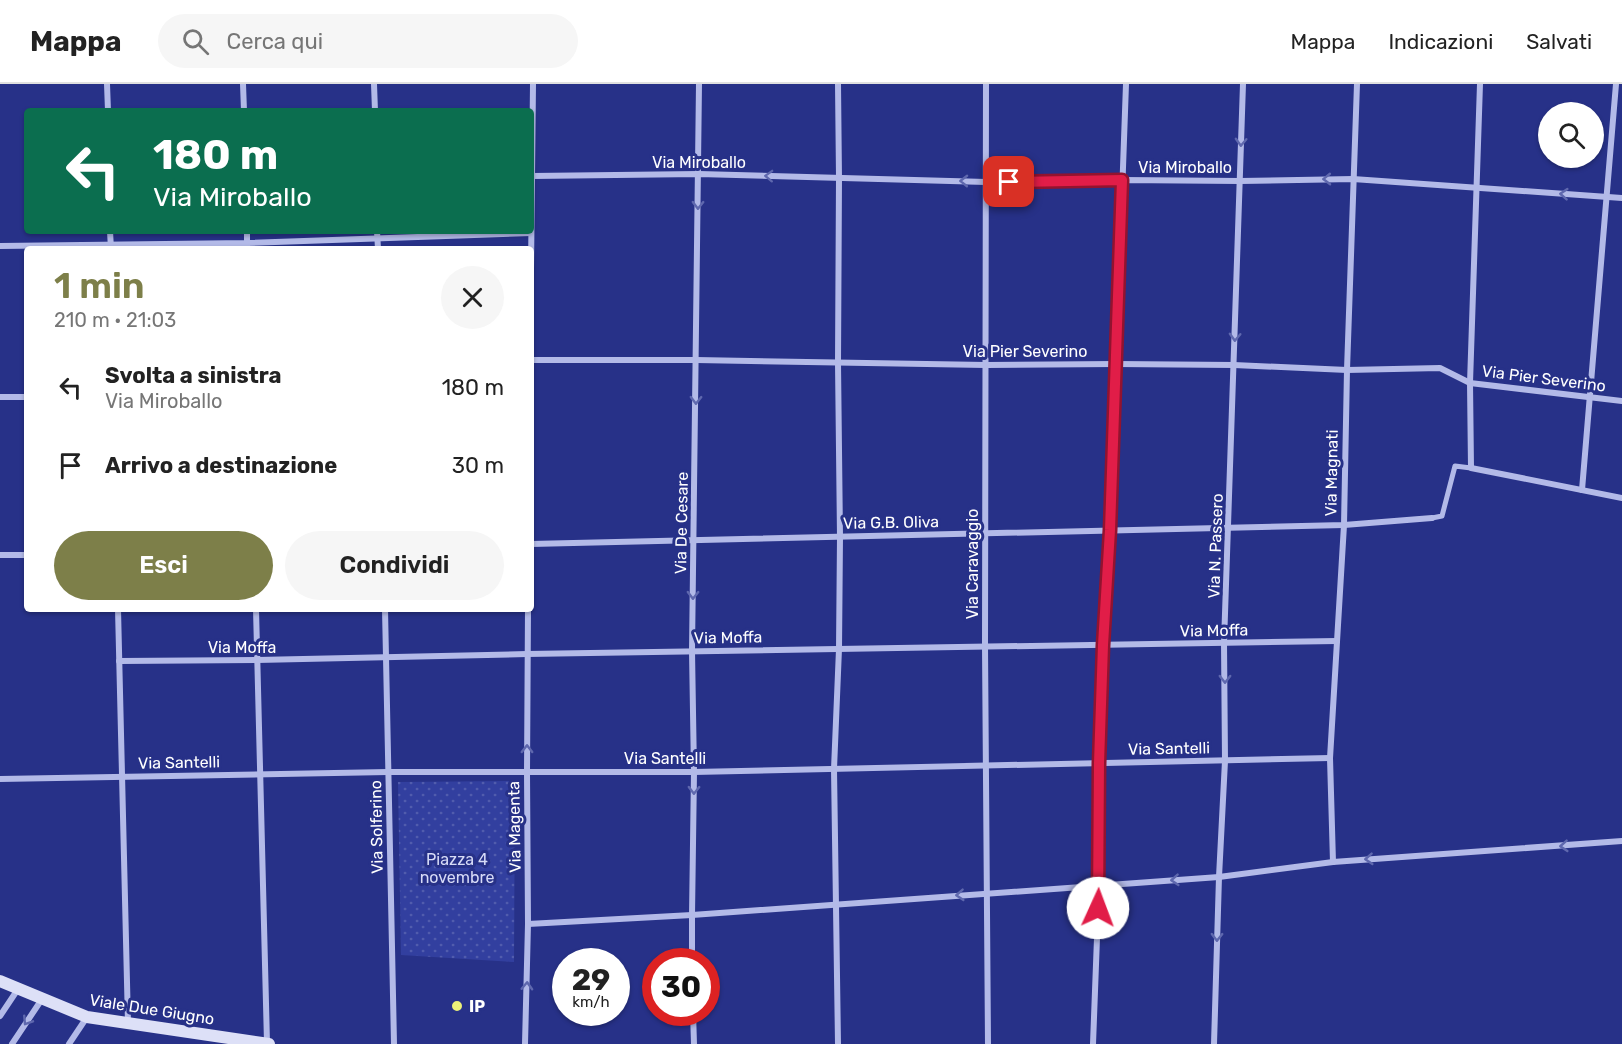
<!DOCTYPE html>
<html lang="it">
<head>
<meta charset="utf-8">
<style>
	:root { --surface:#fff; --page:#f6f6f6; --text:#222; --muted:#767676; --line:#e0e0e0; --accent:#7d7f49 }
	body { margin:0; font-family:Rubik,sans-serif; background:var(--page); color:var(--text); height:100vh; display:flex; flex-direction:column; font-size:22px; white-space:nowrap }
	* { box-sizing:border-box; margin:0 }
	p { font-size:20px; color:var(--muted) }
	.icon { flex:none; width:33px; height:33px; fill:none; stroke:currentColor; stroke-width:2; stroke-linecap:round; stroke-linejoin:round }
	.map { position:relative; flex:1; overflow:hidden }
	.side { position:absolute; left:24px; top:162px; width:510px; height:366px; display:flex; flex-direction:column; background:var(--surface); border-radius:6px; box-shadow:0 2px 4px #0004 }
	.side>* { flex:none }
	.top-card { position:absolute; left:24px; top:24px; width:510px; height:126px; border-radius:6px; box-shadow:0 2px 4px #0004; background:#0b6e4f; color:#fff; overflow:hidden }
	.tools { position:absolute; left:1538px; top:18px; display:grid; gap:12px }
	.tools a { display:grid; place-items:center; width:66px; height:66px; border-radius:50%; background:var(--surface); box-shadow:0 2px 4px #0004; font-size:30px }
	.speed { position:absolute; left:552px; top:864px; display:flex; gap:12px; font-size:30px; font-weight:700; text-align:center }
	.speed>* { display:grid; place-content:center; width:78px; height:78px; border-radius:50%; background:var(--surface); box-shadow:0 2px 4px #0004; line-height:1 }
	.speed small { font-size:15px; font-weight:400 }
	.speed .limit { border:9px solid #d22; background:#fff; color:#111 }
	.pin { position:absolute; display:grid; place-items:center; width:51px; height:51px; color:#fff; margin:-26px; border-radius:12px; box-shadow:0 3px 9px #0006 }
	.me { position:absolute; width:66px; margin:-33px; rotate:2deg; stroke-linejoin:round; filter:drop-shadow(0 0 4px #0008) }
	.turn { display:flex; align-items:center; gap:21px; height:126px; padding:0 30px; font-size:27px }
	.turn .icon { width:78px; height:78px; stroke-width:2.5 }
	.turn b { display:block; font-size:42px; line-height:51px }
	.round { display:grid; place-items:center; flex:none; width:63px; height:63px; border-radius:32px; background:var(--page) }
	.summary { display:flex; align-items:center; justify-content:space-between; height:102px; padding:0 30px }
	h1 { font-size:36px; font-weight:600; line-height:45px; color:var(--accent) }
	.action { display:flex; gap:12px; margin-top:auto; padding:12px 30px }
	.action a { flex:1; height:69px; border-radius:36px; background:var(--accent); color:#fff; font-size:24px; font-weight:600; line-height:69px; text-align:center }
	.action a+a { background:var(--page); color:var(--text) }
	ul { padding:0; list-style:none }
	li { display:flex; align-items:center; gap:18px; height:78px; padding:0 30px }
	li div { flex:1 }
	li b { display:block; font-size:22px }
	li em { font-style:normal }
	header { display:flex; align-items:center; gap:36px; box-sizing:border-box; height:84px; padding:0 30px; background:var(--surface); border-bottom:2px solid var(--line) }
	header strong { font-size:28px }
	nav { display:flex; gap:33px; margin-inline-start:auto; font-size:21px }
	.search { width:420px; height:54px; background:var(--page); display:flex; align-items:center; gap:15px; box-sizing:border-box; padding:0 21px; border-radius:33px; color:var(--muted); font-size:22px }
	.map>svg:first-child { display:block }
	.garden { fill:url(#garden-dots) }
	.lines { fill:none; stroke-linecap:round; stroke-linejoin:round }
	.pedestrian { stroke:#b3bae8; stroke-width:5 }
	.minor { stroke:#b3bae8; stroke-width:6 }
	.secondary { stroke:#dde0f7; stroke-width:12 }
	.oneway { stroke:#5f68ae }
	.route-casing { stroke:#92132f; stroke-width:15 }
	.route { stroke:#e11d48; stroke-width:10 }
	.poi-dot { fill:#ecf179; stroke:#273188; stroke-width:2 }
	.labels { text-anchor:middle; stroke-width:6; stroke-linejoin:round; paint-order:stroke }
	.street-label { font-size:16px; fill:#fff; stroke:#273188 }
	.park-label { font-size:16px; fill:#d7dbf7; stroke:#273188 }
	.poi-label { font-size:16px; font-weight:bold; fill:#fff; stroke:#273188; text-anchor:start }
</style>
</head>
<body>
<header>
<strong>Mappa</strong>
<div class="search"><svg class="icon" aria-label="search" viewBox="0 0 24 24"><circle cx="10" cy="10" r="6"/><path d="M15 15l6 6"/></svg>Cerca qui</div>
<nav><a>Mappa</a><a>Indicazioni</a><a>Salvati</a></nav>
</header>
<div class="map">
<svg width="1622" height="960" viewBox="0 0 1622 960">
	<defs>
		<pattern id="garden-dots" width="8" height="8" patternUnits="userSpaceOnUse" patternTransform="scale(1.5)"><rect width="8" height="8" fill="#323f9f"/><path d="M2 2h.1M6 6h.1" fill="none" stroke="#515cad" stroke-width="1.8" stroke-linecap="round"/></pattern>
	</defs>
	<rect width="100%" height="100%" fill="#273188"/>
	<!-- garden -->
	<path class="garden" d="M 515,697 L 514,878 L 401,871 L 398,698 Z"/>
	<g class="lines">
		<!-- pedestrian -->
		<path class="pedestrian" d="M 1432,434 L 1442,432 L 1455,382 L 1471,384"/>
		<!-- minor -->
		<g class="minor">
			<path d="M 107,0 L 108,27"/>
			<path d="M 243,0 L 244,27"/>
			<path d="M 374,0 L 375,27"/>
			<path d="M 986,0 L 985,562 L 988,960"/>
			<path d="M 1480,0 L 1470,299 L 1471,384 L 1622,414"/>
			<path d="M 532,92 L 699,90 L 986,98 L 1122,96 L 1240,97 L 1353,95 L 1622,114"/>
			<path d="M 110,147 L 111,165"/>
			<path d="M 247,147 L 247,165"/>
			<path d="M 377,147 L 378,165"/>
			<path d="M 0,162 L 247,159 L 531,149"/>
			<path d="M 531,186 L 533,0"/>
			<path d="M 531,276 L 696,276 L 986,281 L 1116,280 L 1234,281 L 1347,286 L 1440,284 L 1470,299 L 1622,317"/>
			<path d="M 0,313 L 27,313"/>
			<path d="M 1582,406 L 1616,0"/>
			<path d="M 531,460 L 1344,441 L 1432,434"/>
			<path d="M 0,471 L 27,471"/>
			<path d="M 118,525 L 128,939"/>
			<path d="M 256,525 L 267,959"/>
			<path d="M 385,525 L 394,960"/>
			<path d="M 119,577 L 257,576 L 527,570 L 1337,557"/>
			<path d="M 0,695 L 388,688 L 694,688 L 1330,674"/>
			<path d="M 1333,778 L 1330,674 L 1344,441 L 1347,286 L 1357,0"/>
			<path d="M 528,840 L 692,831 L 1219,793 L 1333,778 L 1622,757"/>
			<path d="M 692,878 L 692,831 L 694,688 L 692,567 L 699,0"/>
			<path d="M 693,928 L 694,960"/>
			<path d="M 0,932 L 18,905"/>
			<path d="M 12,960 L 42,915"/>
			<path d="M 69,960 L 87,933"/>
			<path d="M 525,960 L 528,840 L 527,688 L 528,525"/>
			<path d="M 838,960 L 834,685 L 839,565 L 840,453 L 838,279 L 839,94 L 838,0"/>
			<path d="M 1093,960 L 1099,801 L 1099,679 L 1103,561 L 1110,446 L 1126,0"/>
			<path d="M 1214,960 L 1219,793 L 1225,677 L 1224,559 L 1243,0"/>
		</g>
		<!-- secondary -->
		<path class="secondary" d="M 0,897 L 87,933 L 269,960"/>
	</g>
	<!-- one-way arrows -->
	<defs><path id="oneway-chevron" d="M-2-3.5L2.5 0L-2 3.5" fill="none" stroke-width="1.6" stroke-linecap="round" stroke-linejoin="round" transform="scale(1.5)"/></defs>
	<g class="oneway">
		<use href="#oneway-chevron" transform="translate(1241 58) rotate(92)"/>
		<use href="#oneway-chevron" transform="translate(769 92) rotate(-178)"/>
		<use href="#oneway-chevron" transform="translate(1327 95) rotate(179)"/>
		<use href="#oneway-chevron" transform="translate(964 97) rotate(-179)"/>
		<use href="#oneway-chevron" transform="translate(1564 110) rotate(-176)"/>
		<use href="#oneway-chevron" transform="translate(698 121) rotate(91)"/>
		<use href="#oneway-chevron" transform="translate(1235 253) rotate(92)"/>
		<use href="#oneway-chevron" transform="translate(696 316) rotate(91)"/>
		<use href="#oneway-chevron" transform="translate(693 511) rotate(91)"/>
		<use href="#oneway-chevron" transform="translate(1225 595) rotate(90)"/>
		<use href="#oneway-chevron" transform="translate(527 665) rotate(-90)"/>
		<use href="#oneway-chevron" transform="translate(694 706) rotate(91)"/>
		<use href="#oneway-chevron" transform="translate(1564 762) rotate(176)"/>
		<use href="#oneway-chevron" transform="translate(1369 775) rotate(176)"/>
		<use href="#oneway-chevron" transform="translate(1175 796) rotate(176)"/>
		<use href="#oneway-chevron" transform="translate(960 811) rotate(176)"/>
		<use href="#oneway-chevron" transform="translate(1217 853) rotate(91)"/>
		<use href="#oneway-chevron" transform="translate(527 902) rotate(-88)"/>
		<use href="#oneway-chevron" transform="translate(27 937) rotate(123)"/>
	</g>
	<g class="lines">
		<defs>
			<path id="route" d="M 1009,98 L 1122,96 L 1110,446 L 1103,561 L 1099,679 L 1098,824"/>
		</defs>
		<!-- route casing -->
		<use href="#route" class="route-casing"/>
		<!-- route -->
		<use href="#route" class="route"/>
	</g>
	<!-- markers -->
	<circle class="poi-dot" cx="457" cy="922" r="6"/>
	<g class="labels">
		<!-- street labels -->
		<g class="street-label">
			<text x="699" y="84">Via Miroballo</text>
			<text x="1185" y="89">Via Miroballo</text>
			<text x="1025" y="273">Via Pier Severino</text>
			<text transform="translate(1544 294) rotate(7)" y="6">Via Pier Severino</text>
			<text transform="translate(1331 389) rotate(-89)" y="6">Via Magnati</text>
			<text transform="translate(891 438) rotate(-1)" y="6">Via G.B. Oliva</text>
			<text transform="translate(681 439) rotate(-89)" y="6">Via De Cesare</text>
			<text transform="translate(1215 462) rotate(-88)" y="6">Via N. Passero</text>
			<text transform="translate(972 480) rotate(-90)" y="6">Via Caravaggio</text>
			<text transform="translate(1214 546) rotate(-1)" y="6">Via Moffa</text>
			<text transform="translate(728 553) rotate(-1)" y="6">Via Moffa</text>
			<text x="242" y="569">Via Moffa</text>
			<text transform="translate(1169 664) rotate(-1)" y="6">Via Santelli</text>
			<text x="665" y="680">Via Santelli</text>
			<text transform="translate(179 678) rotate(-1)" y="6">Via Santelli</text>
			<text transform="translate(376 743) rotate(-91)" y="6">Via Solferino</text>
			<text transform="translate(514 743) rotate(-91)" y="6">Via Magenta</text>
			<text transform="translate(152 925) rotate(9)" y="6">Viale Due Giugno</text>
		</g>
		<!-- park labels -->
		<g class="park-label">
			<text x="457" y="781">Piazza 4<tspan x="457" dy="18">novembre</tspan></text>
		</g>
		<!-- poi labels -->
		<g class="poi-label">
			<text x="469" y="928">IP</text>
		</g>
	</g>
</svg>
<div class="tools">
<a><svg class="icon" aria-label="search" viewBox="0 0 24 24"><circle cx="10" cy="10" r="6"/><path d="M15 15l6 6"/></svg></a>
</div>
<div class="speed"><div>29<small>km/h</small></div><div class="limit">30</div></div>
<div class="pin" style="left:1009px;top:98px;background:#d93025"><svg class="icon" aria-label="arrive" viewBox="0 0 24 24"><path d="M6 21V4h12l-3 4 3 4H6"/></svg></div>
<svg class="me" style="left:1098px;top:824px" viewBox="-20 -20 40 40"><circle r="19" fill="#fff"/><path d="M0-13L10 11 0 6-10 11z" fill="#e11d48"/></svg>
<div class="top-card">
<div class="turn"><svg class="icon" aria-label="left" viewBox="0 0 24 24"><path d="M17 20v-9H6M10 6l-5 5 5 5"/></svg><div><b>180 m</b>Via Miroballo</div></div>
</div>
<section class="side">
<div class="summary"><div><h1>1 min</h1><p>210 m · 21:03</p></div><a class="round"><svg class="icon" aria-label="close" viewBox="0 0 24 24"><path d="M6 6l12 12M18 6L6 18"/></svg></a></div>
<ul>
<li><svg class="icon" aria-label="left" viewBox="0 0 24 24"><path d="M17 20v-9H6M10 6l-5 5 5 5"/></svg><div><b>Svolta a sinistra</b><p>Via Miroballo</p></div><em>180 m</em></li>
<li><svg class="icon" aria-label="arrive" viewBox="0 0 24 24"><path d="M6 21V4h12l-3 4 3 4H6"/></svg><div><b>Arrivo a destinazione</b></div><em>30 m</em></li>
</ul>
<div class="action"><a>Esci</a><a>Condividi</a></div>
</section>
</div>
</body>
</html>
